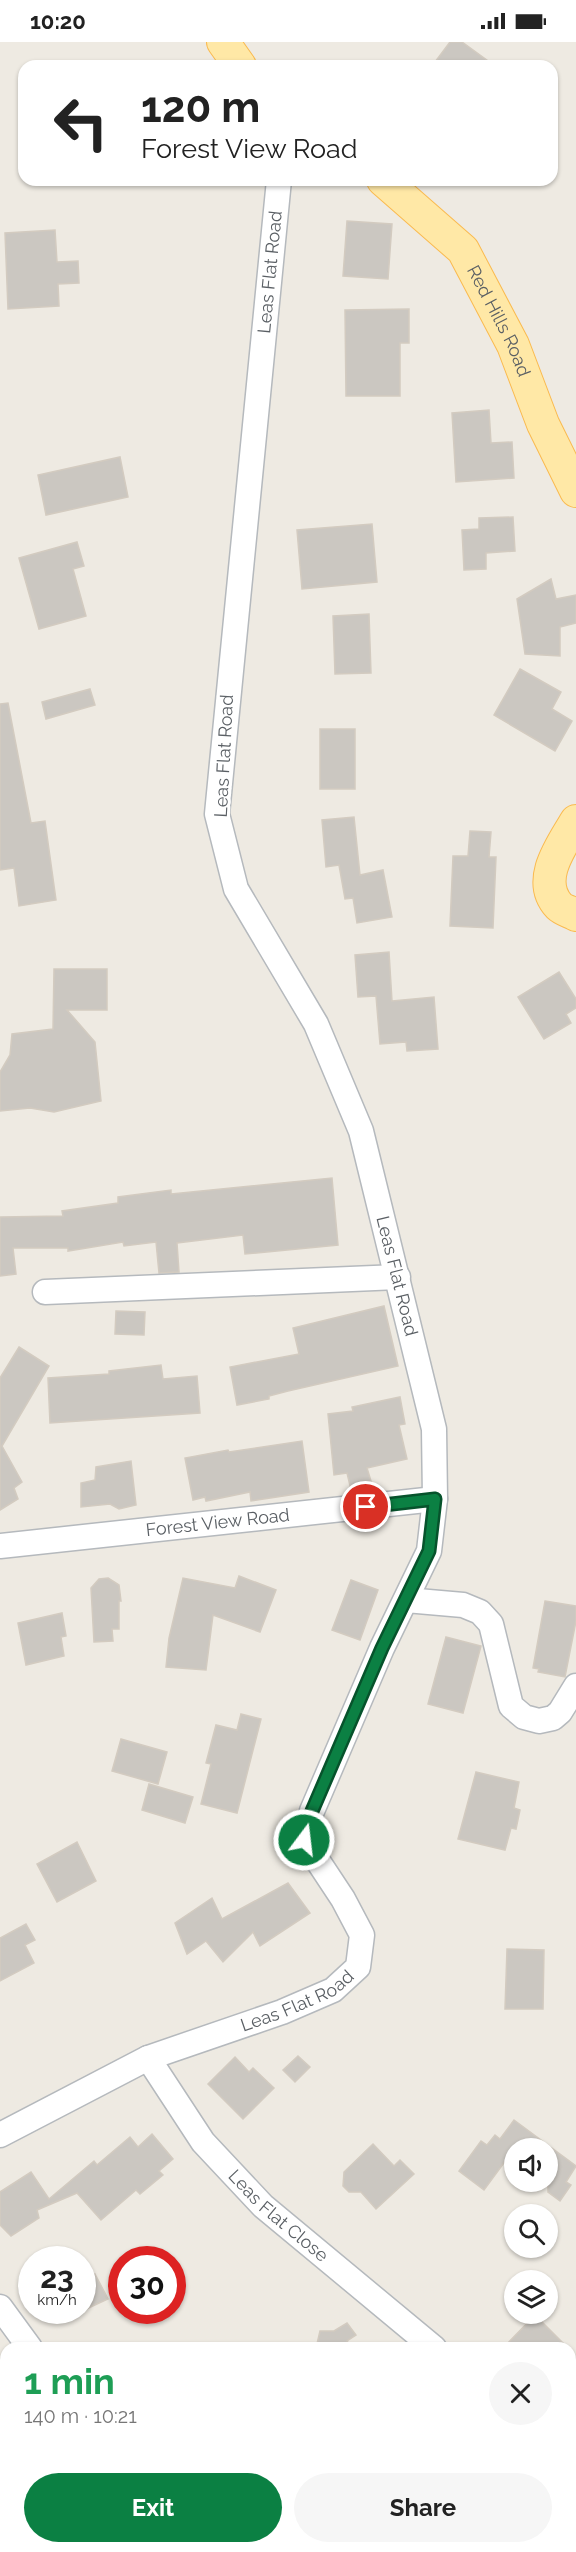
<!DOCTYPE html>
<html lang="en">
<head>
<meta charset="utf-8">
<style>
	:root { --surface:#fff; --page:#f6f6f6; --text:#222; --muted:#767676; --accent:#0b8043 }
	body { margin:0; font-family:Raleway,sans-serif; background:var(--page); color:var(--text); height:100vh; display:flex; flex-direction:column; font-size:22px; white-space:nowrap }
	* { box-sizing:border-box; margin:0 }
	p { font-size:20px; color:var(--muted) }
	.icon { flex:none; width:33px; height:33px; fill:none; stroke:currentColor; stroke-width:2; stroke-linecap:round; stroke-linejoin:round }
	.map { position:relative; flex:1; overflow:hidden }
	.panel { position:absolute; left:0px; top:2300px; width:576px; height:212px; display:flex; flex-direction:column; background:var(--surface); border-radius:18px 18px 0 0; box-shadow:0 2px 4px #0004 }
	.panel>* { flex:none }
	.hud { position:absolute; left:18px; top:18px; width:540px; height:126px; border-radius:18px; box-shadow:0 2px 4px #0004; background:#fff; color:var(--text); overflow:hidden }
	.buttons { position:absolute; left:504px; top:2096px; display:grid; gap:12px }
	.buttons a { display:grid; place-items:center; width:54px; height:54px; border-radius:50%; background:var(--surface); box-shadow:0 2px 4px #0004; font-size:30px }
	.speed { position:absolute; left:18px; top:2204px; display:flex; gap:12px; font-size:30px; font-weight:700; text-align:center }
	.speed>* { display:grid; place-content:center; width:78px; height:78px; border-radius:50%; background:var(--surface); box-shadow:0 2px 4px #0004; line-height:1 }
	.speed small { font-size:15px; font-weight:400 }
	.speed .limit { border:9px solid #d22; background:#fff; color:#111 }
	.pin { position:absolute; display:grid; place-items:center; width:51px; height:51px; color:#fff; margin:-26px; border:3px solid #fff; border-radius:50%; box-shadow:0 2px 6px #0007 }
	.me { position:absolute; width:66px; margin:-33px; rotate:15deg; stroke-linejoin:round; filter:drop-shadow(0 0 4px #0008) }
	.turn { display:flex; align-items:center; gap:21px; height:126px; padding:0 24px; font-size:27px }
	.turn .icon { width:78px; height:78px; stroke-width:2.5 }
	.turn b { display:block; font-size:42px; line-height:51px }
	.round { display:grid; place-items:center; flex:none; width:63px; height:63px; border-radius:32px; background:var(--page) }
	.summary { display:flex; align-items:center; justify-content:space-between; height:102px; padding:0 24px }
	h1 { font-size:36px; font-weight:700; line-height:45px; color:#1e9e55 }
	.primary-button { display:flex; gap:12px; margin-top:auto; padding:12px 24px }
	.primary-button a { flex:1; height:69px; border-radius:36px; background:var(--accent); color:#fff; font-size:24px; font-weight:700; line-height:69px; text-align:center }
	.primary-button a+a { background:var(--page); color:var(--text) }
	.status { display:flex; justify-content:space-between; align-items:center; height:42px; padding:0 30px; background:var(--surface); direction:ltr }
	.status svg { height:16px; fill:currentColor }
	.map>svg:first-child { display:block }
	.building { fill:#cbc7c1; stroke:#d3cbc0; stroke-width:1.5 }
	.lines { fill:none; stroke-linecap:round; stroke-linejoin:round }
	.minor-casing { stroke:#b5b9bd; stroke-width:27 }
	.major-casing { stroke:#faba4f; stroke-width:34 }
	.minor { stroke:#fff; stroke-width:24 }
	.major { stroke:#ffe8a6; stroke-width:32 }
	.route-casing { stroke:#07532c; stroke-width:15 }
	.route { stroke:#0b8043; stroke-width:10 }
	.labels { text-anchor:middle; stroke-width:6; stroke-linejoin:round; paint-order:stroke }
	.street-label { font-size:18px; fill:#5a5f64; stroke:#fff }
</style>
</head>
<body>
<div class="status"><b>10:20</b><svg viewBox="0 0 49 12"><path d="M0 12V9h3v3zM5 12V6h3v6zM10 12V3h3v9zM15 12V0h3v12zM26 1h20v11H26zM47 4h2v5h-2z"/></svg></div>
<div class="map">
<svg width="576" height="2510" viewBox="0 0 576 2510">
	<rect width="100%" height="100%" fill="#eeeae2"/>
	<!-- building -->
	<g class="building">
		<path d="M 450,0 L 462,0 L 495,24 L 432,24 Z"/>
		<path d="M 347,179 L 392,182 L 388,237 L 343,234 Z"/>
		<path d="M 55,188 L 57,220 L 78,219 L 79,241 L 58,242 L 59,264 L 8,267 L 5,191 Z"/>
		<path d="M 409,267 L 409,301 L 400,301 L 400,354 L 346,354 L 345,268 Z"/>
		<path d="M 489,368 L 491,401 L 512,400 L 514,436 L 456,440 L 452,371 Z"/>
		<path d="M 120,415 L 128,455 L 46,473 L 38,433 Z"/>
		<path d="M 513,475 L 515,509 L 486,511 L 486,527 L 464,528 L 462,488 L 479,487 L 479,476 Z"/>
		<path d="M 372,482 L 377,540 L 302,547 L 297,488 Z"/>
		<path d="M 77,500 L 84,524 L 73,527 L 86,574 L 39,587 L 19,516 Z"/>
		<path d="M 551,537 L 556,557 L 576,553 L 576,581 L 560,585 L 560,614 L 525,612 L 517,557 Z"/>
		<path d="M 369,572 L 371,631 L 335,632 L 333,574 Z"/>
		<path d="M 520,627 L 561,650 L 552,667 L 572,679 L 555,709 L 494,673 Z"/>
		<path d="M 90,647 L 95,663 L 46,677 L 42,660 Z"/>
		<path d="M 8,661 L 31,781 L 45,779 L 56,858 L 19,864 L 14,826 L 0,828 L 0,662 Z"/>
		<rect x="320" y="687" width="35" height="60"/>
		<path d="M 354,775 L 360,833 L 383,828 L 392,875 L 357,881 L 353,856 L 345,857 L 339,823 L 326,825 L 322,778 Z"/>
		<path d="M 470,789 L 491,790 L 489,815 L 496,815 L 493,886 L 450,884 L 453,814 L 468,814 Z"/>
		<path d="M 389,910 L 392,959 L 434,955 L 438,1007 L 407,1009 L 406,1000 L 380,1002 L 376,954 L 358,955 L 355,913 Z"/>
		<path d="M 54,927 L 107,927 L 107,968 L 67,968 L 95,1000 L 101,1059 L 54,1070 L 30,1066 L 0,1069 L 0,1030 L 10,1013 L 12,992 L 53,987 Z"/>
		<path d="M 559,930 L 576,957 L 576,966 L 566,972 L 571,981 L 544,997 L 518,955 Z"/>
		<path d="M 332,1136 L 338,1203 L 245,1212 L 243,1193 L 177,1201 L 179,1230 L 159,1231 L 156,1200 L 124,1204 L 123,1200 L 68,1209 L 68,1206 L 13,1206 L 16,1232 L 0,1234 L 0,1175 L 63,1174 L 62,1169 L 118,1161 L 118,1155 L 171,1148 L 171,1152 Z"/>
		<path d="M 384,1264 L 398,1324 L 288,1349 L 269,1354 L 269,1357 L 237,1363 L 230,1325 L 299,1312 L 293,1286 Z"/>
		<path d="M 116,1269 L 145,1270 L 144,1293 L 115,1292 Z"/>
		<path d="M 19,1305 L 49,1324 L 2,1404 L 22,1440 L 14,1446 L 18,1457 L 0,1468 L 0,1336 Z"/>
		<path d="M 161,1323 L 163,1337 L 197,1334 L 200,1371 L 50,1381 L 48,1336 L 109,1332 L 109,1329 Z"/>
		<path d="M 400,1355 L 405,1382 L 399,1383 L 407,1417 L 367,1426 L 374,1449 L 352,1452 L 347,1431 L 334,1433 L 328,1372 L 353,1369 L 352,1365 Z"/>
		<path d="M 302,1399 L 309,1450 L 251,1459 L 250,1450 L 206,1459 L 205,1455 L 193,1458 L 185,1416 L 228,1408 L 229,1410 Z"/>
		<path d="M 131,1419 L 136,1463 L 119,1467 L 110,1462 L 81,1465 L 81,1441 L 95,1438 L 96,1425 Z"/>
		<path d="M 239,1534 L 276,1548 L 260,1590 L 213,1573 L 206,1628 L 166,1625 L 169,1596 L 183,1536 L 235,1546 Z"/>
		<path d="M 108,1536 L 119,1543 L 121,1559 L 119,1559 L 119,1587 L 112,1587 L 113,1599 L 94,1600 L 91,1546 L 99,1537 Z"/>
		<path d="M 351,1538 L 378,1548 L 360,1598 L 332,1588 Z"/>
		<path d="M 545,1559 L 576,1564 L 576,1579 L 565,1635 L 538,1630 L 539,1627 L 533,1626 Z"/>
		<path d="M 62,1571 L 66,1594 L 61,1595 L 64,1614 L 26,1623 L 18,1581 Z"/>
		<path d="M 446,1595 L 481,1604 L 463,1671 L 428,1662 Z"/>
		<path d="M 241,1672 L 261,1677 L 237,1771 L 201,1762 L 211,1722 L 206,1721 L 216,1683 L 237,1688 Z"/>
		<path d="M 121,1697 L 167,1710 L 158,1742 L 112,1729 Z"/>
		<path d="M 476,1730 L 519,1740 L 514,1766 L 520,1768 L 516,1787 L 511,1786 L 505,1808 L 458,1797 Z"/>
		<path d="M 149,1742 L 193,1755 L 185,1781 L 142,1768 Z"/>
		<path d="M 77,1800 L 96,1839 L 57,1860 L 37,1822 Z"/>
		<path d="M 288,1841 L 310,1871 L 260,1904 L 253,1890 L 223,1920 L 206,1899 L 187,1912 L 175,1881 L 212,1856 L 222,1877 Z"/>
		<path d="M 26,1882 L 35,1898 L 25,1903 L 34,1921 L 0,1939 L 0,1896 Z"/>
		<path d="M 507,1907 L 544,1908 L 543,1967 L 505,1967 Z"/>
		<path d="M 298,2014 L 310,2025 L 295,2040 L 283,2028 Z"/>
		<path d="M 235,2015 L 249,2030 L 253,2026 L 274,2046 L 243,2077 L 208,2042 Z"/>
		<path d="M 514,2078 L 576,2124 L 566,2140 L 571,2143 L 560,2159 L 548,2150 L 548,2106 L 514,2106 L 514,2125 L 506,2118 L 484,2148 L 459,2129 L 481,2099 L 487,2103 L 495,2093 L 500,2097 Z"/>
		<path d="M 152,2092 L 173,2117 L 159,2129 L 163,2133 L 140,2152 L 136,2148 L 101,2178 L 77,2151 L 37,2168 L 39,2176 L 11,2194 L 0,2183 L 0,2150 L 31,2130 L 49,2157 L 94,2119 L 97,2123 L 130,2095 L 138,2105 Z"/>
		<path d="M 373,2102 L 394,2124 L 400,2118 L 414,2132 L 376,2167 L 361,2150 L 349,2150 L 343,2144 L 344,2130 Z"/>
		<path d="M 95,2232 L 108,2257 L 82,2269 L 82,2238 Z"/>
		<path d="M 535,2273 L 568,2306 L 503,2306 Z"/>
		<path d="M 347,2281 L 356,2293 L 347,2299 L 352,2306 L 316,2306 L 320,2289 L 334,2289 Z"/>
	</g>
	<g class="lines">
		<defs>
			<g id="minor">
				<path d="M 45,1250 L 398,1235"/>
				<path id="s1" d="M 0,1504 L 435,1457"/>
				<path d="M 406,1558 L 463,1563 L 480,1570 L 491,1582 L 511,1664 L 524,1675 L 539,1679 L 553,1676 L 560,1670 L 576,1644"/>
				<path id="s2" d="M 148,2016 L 203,2100 L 263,2164 L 434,2306"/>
				<path id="s3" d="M 0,2093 L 148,2016 L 282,1970 L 333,1948 L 358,1925 L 362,1893 L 343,1857 L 304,1798 L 312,1769 L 382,1606 L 429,1509 L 435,1457 L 434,1387 L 361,1089 L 316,982 L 236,847 L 217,772 L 279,138"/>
				<path d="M 0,2265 L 30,2306"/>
				<path d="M 570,2472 L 576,2481"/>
				<path d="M 547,2510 L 555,2505"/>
			</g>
			<g id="major">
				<path d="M 223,0 L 240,24"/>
				<path id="s4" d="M 383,138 L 463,208 L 513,303 L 543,382 L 576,449"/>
				<path d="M 576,779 C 562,803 535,838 559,864 C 563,868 571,870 576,873"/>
			</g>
		</defs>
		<!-- minor casing -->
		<use href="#minor" class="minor-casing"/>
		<!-- major casing -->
		<use href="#major" class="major-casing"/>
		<!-- minor -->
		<use href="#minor" class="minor"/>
		<!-- major -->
		<use href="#major" class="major"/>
	</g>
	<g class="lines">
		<defs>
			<path id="route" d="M 304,1798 L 312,1769 L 382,1606 L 429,1509 L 435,1457 L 366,1465"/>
		</defs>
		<!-- route casing -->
		<use href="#route" class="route-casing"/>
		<!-- route -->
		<use href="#route" class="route"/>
	</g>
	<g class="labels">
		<!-- street labels -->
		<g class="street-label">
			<text dy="6" stroke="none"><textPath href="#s3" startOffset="2181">Leas Flat Road</textPath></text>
			<text dy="6" stroke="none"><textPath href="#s4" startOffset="186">Red Hills Road</textPath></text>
			<text transform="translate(224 714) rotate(-87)" y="6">Leas Flat Road</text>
			<text transform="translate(397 1234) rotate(76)" y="6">Leas Flat Road</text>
			<text dy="6" stroke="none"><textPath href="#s1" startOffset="219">Forest View Road</textPath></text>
			<text dy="6" stroke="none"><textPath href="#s3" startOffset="327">Leas Flat Road</textPath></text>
			<text dy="6" stroke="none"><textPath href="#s2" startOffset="206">Leas Flat Close</textPath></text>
		</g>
	</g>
</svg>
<div class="buttons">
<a><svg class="icon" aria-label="sound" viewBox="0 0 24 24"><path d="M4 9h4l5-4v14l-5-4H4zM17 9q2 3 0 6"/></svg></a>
<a><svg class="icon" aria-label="search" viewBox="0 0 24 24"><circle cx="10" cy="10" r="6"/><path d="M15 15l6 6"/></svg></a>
<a><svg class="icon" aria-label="layers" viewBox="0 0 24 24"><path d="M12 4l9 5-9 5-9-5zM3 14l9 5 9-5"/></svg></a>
</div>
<div class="speed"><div>23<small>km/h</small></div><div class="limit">30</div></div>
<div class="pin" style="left:366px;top:1465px;background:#d93025"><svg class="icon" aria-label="arrive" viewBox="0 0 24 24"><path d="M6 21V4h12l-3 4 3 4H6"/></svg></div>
<svg class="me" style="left:304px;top:1798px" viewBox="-20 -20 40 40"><circle r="17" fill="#0b8043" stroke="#fff" stroke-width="3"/><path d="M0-11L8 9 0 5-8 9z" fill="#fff"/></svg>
<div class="hud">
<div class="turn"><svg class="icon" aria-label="left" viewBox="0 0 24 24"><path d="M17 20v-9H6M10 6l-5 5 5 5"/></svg><div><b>120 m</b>Forest View Road</div></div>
</div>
<section class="panel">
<div class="summary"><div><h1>1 min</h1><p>140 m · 10:21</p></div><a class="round"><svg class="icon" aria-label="close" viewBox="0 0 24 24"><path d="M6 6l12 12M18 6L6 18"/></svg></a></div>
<div class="primary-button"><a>Exit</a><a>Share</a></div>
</section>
</div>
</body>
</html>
